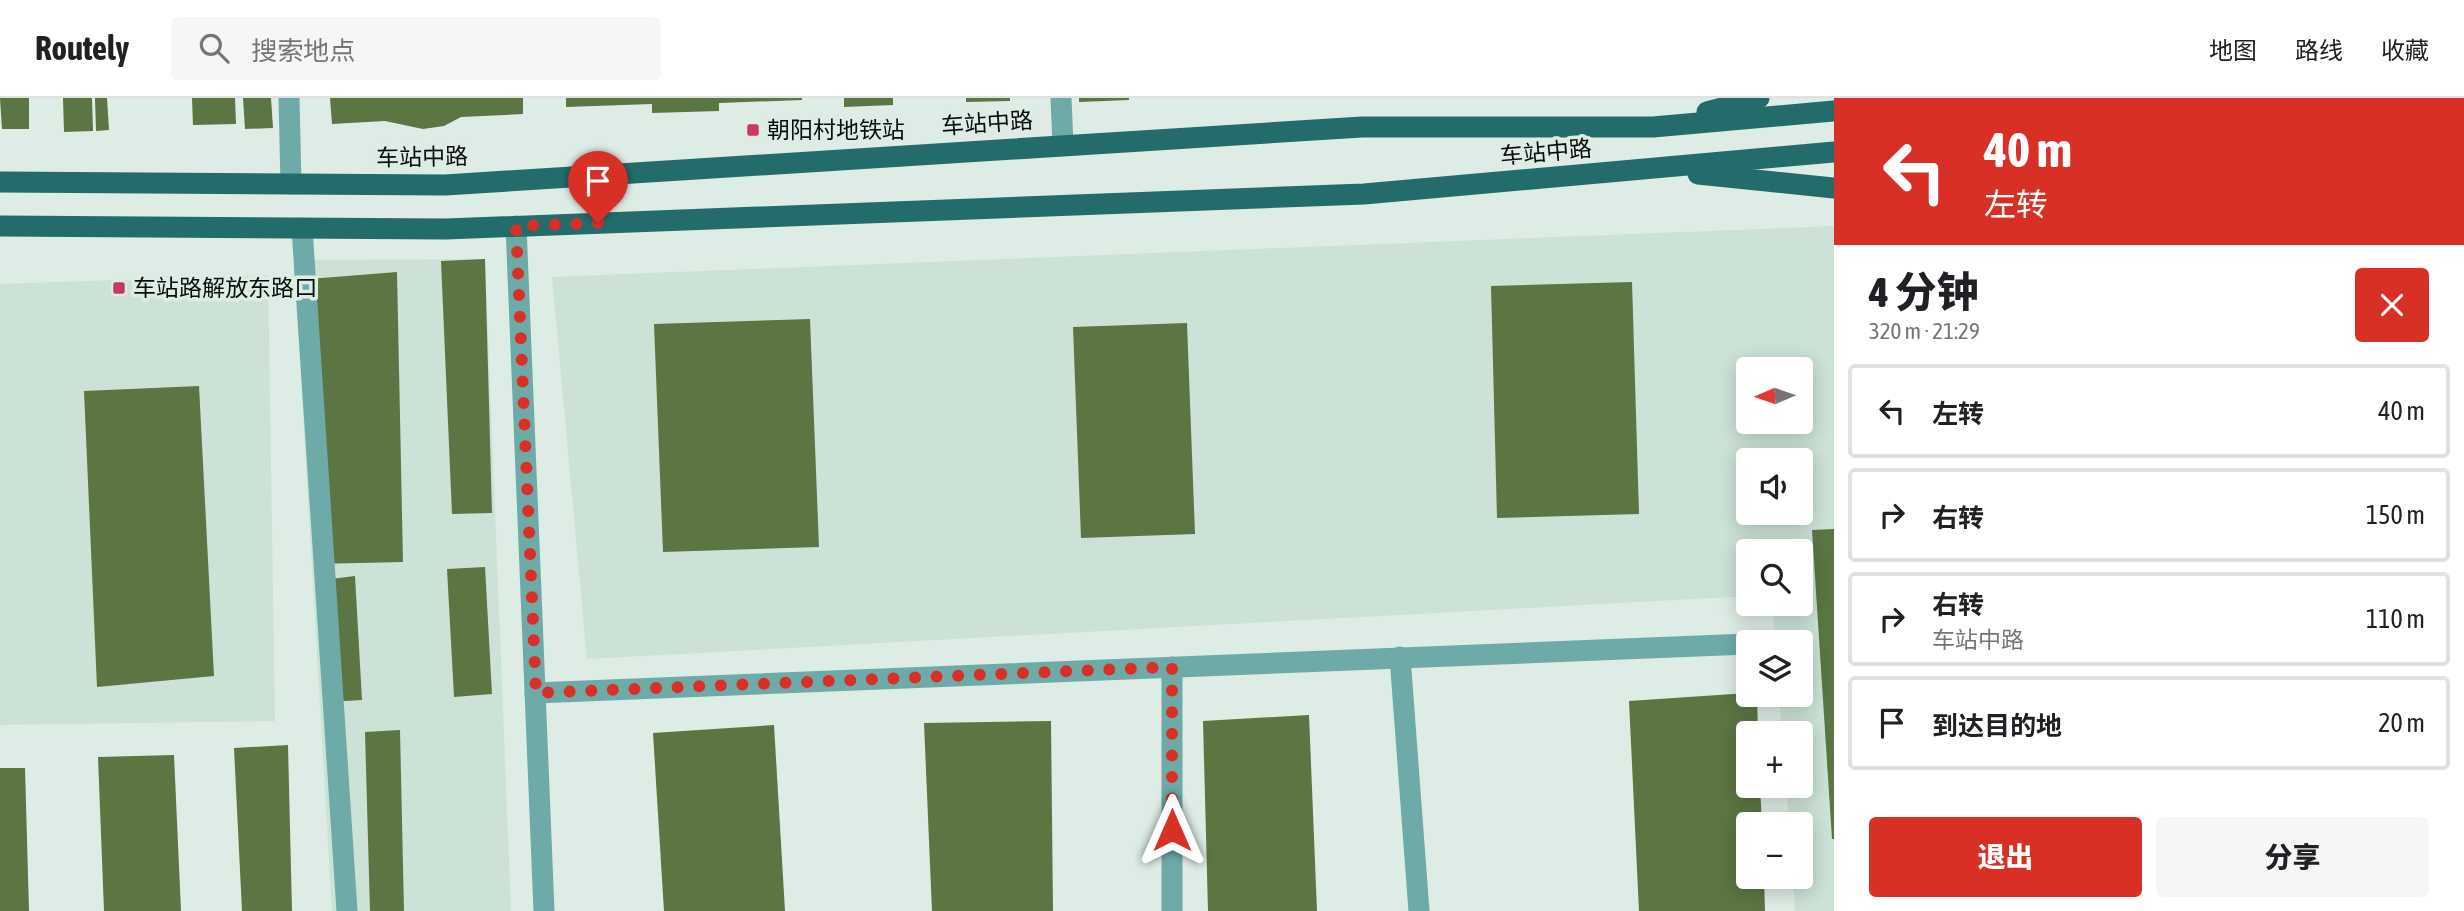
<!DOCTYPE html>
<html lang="zh">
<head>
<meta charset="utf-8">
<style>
	:root { --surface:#fff; --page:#f6f6f6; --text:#202124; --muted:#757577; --line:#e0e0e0; --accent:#d93025 }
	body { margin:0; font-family:"Asap Condensed","Noto Sans SC",sans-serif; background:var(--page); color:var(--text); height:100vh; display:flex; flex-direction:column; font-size:26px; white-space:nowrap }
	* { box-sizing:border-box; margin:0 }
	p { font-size:23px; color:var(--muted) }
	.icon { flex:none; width:38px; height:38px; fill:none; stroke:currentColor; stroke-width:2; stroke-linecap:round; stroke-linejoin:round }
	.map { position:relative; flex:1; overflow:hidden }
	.sheet { display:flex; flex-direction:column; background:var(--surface); width:630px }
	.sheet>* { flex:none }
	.hud { background:#d93025; color:#fff; overflow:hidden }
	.needle { width:46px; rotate:268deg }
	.controls { position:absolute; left:1736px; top:259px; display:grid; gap:14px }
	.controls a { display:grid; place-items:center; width:77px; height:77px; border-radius:7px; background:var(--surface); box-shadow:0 4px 18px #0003; font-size:35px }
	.pin { position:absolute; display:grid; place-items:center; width:60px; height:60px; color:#fff; margin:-72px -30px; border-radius:50% 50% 50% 0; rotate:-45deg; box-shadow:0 0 7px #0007 }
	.pin .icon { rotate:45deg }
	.me { position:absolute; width:77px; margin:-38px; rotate:0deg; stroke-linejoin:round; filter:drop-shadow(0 0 5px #0008) }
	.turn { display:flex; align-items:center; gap:24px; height:147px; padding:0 35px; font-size:32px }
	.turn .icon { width:91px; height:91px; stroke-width:2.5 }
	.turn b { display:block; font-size:49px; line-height:60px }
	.round { display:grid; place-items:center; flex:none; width:74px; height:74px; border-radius:7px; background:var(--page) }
	.headline { display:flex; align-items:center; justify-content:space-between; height:119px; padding:0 35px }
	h1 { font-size:42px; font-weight:800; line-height:52px }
	.cta { display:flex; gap:14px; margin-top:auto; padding:14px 35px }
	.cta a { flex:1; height:80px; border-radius:7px; background:var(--accent); color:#fff; font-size:28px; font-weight:800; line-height:80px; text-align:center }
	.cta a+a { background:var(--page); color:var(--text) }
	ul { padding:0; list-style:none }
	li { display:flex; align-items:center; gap:21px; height:94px; margin:0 14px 10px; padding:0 21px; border:4px solid var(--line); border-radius:7px }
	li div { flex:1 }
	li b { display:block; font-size:26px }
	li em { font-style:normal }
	header { display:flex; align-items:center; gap:42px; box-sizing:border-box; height:98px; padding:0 35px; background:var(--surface); border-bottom:2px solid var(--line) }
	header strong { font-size:33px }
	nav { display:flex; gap:38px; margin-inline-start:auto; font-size:24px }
	.search { width:490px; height:63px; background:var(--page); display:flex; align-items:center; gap:18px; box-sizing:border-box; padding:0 24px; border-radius:7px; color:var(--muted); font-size:26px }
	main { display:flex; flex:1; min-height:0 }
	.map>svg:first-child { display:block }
	.built { fill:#cce2d6; fill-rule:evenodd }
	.building { fill:#5b7543 }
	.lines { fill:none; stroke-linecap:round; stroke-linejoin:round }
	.minor { stroke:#6daaa8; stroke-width:21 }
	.major { stroke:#226c6b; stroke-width:21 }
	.route { stroke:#d93025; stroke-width:12; stroke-dasharray:0 21.6 }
	.poi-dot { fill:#c73962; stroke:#ddece4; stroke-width:2.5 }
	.labels { text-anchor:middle; stroke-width:7; stroke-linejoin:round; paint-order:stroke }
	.street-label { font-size:23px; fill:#080d0a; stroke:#ddece4 }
	.poi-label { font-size:23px; fill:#080d0a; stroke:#ddece4; text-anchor:start }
</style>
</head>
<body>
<header>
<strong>Routely</strong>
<div class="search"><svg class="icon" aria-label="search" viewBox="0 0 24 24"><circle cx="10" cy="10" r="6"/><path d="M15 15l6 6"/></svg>搜索地点</div>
<nav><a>地图</a><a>路线</a><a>收藏</a></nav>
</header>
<main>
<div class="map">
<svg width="1834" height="813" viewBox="0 0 1834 813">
	<rect width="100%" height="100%" fill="#ddece4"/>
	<!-- built -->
	<g class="built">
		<path d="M 1834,128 L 1834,813 L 1795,813 L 1793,779 L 1801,779 L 1801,726 L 1789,726 L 1786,688 L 1801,688 L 1801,635 L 1782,635 L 1779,597 L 1801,597 L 1801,544 L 1775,544 L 1772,506 L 1801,506 L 1801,453 L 1748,453 L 1748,498 L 587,561 L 552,179 ZM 1748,271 L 1801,271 L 1801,324 L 1748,324 ZM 1748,362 L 1801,362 L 1801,415 L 1748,415 Z"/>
		<path d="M 485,161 L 511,813 L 332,813 L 294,162 Z"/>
		<path d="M 268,177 L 275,623 L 0,627 L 0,186 Z"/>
	</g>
	<!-- building -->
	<g class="building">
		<path d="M 0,0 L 29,0 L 29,31 L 2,31 Z"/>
		<path d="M 63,0 L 92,0 L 93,33 L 64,34 Z"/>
		<path d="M 95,0 L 107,0 L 109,32 L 96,33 Z"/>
		<path d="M 192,0 L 235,0 L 236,26 L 193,27 Z"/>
		<path d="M 243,0 L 271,0 L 273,30 L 245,31 Z"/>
		<path d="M 330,0 L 523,0 L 523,16 L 461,19 L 444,28 L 423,31 L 385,23 L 332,26 Z"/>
		<path d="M 566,0 L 802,0 L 802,2 L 719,5 L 719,13 L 652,15 L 652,6 L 566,9 Z"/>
		<path d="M 844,0 L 893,0 L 893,7 L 844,9 Z"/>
		<path d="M 966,0 L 1010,0 L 1010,3 L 966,4 Z"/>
		<path d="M 1079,0 L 1129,0 L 1129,2 L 1079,4 Z"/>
		<path d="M 485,161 L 492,415 L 452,416 L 441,163 Z"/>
		<path d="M 397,174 L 403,464 L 315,466 L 309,181 Z"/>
		<path d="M 1632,184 L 1639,416 L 1497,420 L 1491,188 Z"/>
		<path d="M 810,221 L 819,449 L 663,454 L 654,226 Z"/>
		<path d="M 1187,225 L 1195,436 L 1081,440 L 1073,229 Z"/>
		<path d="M 199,288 L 214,578 L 97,589 L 84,293 Z"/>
		<path d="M 1834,431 L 1834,741 L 1832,741 L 1812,432 Z"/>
		<path d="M 485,469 L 492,596 L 454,599 L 447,471 Z"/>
		<path d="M 355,478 L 362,602 L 329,604 L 323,482 Z"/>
		<path d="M 1748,595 L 1757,597 L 1758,635 L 1748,635 L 1748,688 L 1760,688 L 1762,726 L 1748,726 L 1748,779 L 1764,779 L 1765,813 L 1639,813 L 1629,603 Z"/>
		<path d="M 1309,617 L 1317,813 L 1208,813 L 1203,623 Z"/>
		<path d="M 1051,623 L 1053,813 L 932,813 L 924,625 Z"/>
		<path d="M 774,627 L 785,813 L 664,813 L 653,635 Z"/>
		<path d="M 400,632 L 404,813 L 370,813 L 365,634 Z"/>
		<path d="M 288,647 L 292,813 L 242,813 L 234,650 Z"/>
		<path d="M 174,657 L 181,813 L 104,813 L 98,659 Z"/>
		<path d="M 0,670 L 25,670 L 29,813 L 0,813 Z"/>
	</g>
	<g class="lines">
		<!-- minor -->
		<g class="minor">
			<path d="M 289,0 L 291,86"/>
			<path d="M 1061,0 L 1063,47"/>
			<path d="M 516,128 L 544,813"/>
			<path d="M 302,130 L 347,813"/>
			<path d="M 1400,559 L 1419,813"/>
			<path d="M 1172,569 L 1172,813"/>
			<path d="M 535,595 L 1748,546"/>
		</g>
		<!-- major -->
		<g class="major">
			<path d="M 1707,14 L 1759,0"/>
			<path d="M 1698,76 L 1834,90"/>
			<path d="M 0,84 L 445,87 L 1362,29 L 1653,29 L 1834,13"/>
			<path d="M 0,128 L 446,131 L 1364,96 L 1834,54"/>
		</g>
	</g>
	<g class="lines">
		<!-- route -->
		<path class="route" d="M 598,125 L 516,128 L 536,595 L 1172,569 L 1172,732"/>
	</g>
	<!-- markers -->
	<g class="poi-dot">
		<rect x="746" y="25" width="14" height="14" rx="3.5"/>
		<rect x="112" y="183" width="14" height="14" rx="3.5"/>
	</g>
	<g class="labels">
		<!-- street labels -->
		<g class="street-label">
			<text transform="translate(987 25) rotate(-4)" y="8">车站中路</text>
			<text transform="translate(1546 54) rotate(-5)" y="8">车站中路</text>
			<text transform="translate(422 59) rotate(-1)" y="8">车站中路</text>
		</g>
		<!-- poi labels -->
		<g class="poi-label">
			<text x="767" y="40">朝阳村地铁站</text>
			<text x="133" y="198">车站路解放东路口</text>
		</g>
	</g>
</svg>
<div class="controls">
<a><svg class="needle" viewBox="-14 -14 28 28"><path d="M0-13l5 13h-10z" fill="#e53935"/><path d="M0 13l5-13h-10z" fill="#757577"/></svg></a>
<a><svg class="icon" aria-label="sound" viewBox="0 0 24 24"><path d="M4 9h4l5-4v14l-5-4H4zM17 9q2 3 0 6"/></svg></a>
<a><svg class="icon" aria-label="search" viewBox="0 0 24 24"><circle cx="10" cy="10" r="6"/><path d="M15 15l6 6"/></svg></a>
<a><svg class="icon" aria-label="layers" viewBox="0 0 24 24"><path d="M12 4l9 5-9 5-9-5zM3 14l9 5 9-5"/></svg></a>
<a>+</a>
<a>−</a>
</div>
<div class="pin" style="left:598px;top:125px;background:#d93025"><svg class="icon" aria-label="arrive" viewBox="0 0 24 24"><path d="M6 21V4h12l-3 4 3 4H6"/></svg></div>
<svg class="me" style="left:1172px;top:732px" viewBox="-20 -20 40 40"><path d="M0-17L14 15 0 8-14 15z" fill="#d93025" stroke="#fff" stroke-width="4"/></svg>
</div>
<section class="sheet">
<div class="hud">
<div class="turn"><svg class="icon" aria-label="left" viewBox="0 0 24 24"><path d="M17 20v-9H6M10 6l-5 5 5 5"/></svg><div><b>40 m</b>左转</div></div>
</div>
<div class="headline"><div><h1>4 分钟</h1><p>320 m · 21:29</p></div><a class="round" style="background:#d93025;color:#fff"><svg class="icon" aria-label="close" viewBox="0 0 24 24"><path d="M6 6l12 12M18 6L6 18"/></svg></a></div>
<ul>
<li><svg class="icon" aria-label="left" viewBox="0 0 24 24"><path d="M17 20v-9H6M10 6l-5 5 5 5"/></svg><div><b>左转</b></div><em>40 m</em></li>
<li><svg class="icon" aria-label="right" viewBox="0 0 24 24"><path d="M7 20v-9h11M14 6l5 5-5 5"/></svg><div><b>右转</b></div><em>150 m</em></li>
<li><svg class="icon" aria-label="right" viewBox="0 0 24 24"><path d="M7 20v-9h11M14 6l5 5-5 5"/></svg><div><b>右转</b><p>车站中路</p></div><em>110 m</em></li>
<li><svg class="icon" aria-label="arrive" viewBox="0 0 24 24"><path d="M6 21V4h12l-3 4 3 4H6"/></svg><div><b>到达目的地</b></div><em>20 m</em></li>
</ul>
<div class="cta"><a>退出</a><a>分享</a></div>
</section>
</main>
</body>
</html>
